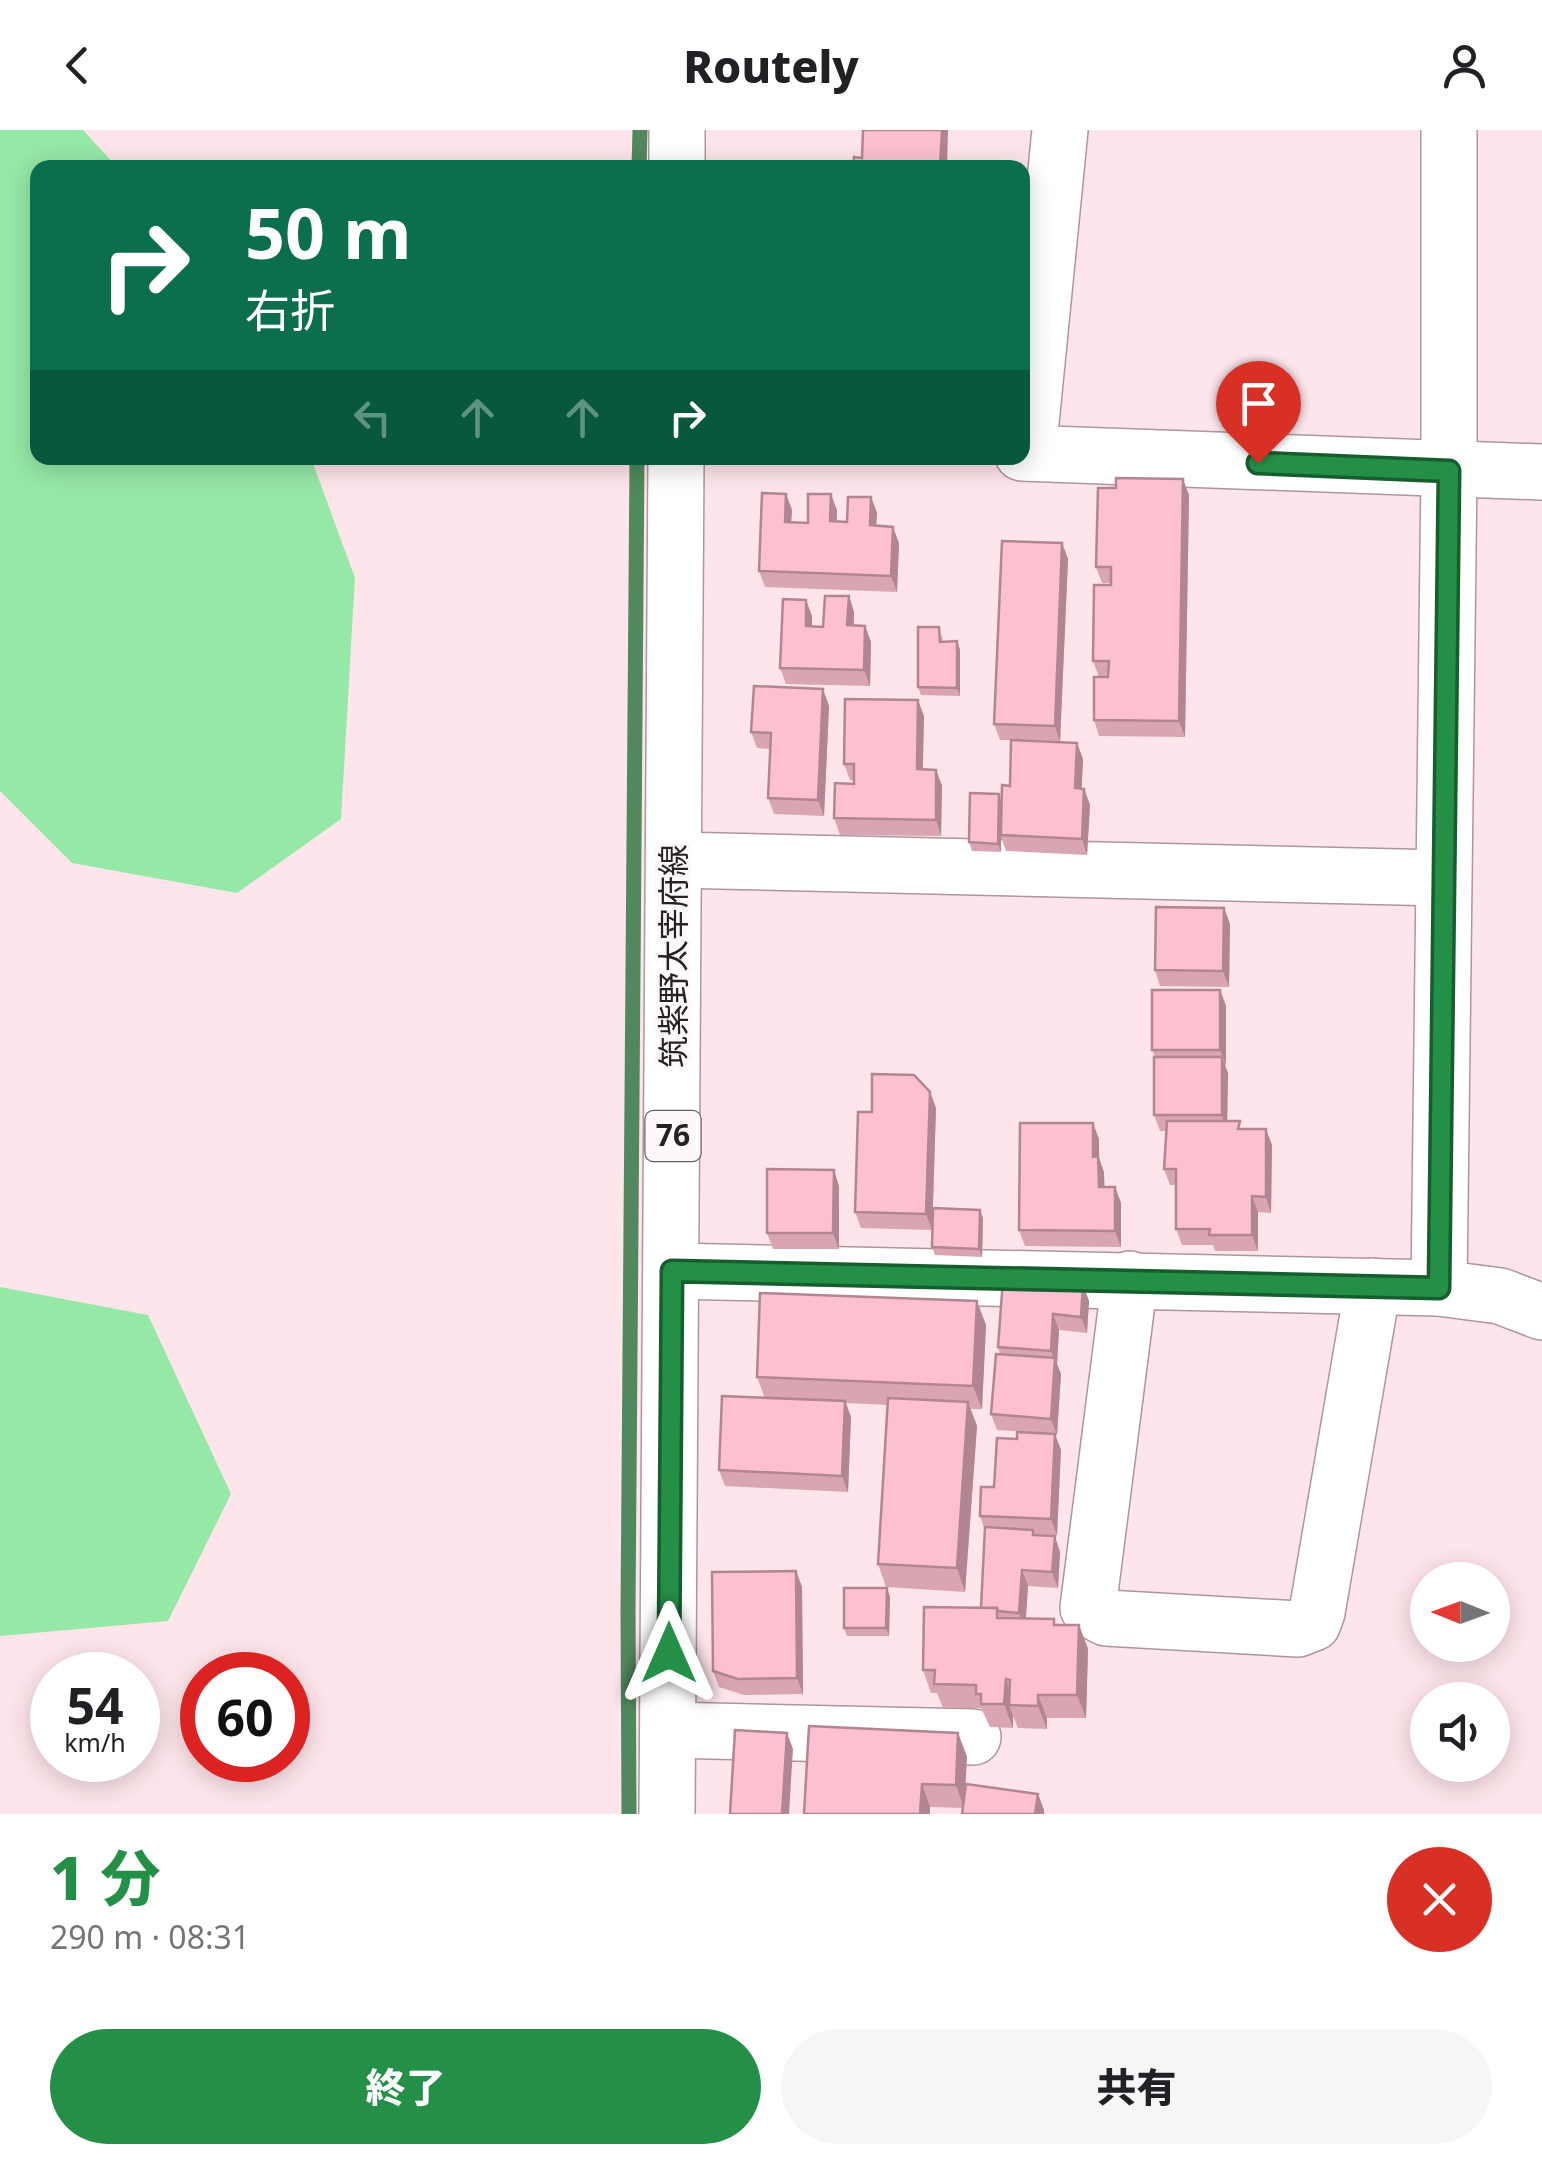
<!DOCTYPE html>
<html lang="ja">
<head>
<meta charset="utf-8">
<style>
	:root { --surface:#fff; --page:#f6f6f6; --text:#202124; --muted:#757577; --accent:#249047 }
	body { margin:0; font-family:"Noto Sans","Noto Sans JP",sans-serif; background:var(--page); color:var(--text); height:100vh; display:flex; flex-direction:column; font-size:38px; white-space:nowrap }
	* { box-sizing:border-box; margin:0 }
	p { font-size:32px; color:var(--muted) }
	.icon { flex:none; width:55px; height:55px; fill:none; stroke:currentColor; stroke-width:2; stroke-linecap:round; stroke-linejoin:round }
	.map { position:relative; height:1684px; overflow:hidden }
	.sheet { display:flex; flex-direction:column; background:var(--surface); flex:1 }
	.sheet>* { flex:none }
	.guide { position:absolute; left:30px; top:30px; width:1000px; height:305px; border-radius:20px; box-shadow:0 5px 25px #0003; background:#0b6e4f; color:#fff; overflow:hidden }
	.needle { width:65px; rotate:271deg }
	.buttons { position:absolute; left:1410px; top:1432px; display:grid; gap:20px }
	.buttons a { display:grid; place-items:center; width:100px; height:100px; border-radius:50%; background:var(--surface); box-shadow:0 5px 25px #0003; font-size:50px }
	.speed { position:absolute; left:30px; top:1522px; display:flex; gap:20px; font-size:50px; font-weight:700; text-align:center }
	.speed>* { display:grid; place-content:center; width:130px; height:130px; border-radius:50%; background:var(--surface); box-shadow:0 5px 25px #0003; line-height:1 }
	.speed small { font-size:25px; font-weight:400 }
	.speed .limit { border:15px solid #d22; background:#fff; color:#111 }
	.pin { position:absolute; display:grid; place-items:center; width:85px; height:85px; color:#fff; margin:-102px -42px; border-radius:50% 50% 50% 0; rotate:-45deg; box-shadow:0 0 10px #0007 }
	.pin .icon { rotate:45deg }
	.me { position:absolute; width:110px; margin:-55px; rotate:0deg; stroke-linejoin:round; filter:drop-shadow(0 0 8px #0008) }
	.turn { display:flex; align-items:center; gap:35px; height:210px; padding:0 50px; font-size:45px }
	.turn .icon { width:130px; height:130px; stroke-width:2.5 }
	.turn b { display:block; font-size:70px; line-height:85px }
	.lanes { display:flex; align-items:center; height:95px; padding:0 50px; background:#0003; justify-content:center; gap:50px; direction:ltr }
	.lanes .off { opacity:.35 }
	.round { display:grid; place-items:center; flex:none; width:105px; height:105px; border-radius:52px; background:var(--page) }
	.head { display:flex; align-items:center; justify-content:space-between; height:170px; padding:0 50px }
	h1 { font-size:60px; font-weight:800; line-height:75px; color:var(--accent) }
	.cta { display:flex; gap:20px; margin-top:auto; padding:20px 50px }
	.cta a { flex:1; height:115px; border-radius:60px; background:var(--accent); color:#fff; font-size:40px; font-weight:800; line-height:115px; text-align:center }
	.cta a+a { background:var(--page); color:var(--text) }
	header { display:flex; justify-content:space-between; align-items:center; height:130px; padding:0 50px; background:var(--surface); font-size:45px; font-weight:800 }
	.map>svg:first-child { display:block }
	.green { fill:#96e8a7 }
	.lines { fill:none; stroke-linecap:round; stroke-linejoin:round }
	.stream { stroke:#52885d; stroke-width:15 }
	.minor-casing { stroke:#ad969c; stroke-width:58 }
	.major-casing { stroke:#ad969c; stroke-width:58 }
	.minor { stroke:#fff; stroke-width:55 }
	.major { stroke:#fff; stroke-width:55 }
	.wall { fill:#daa5b3 }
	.shaded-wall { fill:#b18692 }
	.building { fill:#fdc0d0; stroke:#b18692; stroke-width:2.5 }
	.route-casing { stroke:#175e2e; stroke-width:25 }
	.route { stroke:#249047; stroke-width:18 }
	.labels { text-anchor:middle; stroke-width:8; stroke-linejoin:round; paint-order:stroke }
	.shield { fill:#fdf8fa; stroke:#686163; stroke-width:2.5 }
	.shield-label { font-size:30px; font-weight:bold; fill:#282022 }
	.street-label { font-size:32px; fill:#282022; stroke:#fdf8fa }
</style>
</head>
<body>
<header><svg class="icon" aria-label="back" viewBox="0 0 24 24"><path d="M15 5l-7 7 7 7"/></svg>Routely<svg class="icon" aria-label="person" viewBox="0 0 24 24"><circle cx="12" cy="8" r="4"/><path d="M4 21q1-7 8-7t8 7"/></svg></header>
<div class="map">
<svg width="1542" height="1684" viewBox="0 0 1542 1684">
	<rect width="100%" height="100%" fill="#fee5eb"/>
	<!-- green -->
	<g class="green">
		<path d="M 0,0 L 83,0 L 117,37 L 38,38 L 38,328 L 311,328 L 355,448 L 341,689 L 237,763 L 72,733 L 0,661 Z"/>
		<path d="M 0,1157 L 148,1185 L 231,1364 L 168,1491 L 0,1506 Z"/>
	</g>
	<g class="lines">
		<!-- stream -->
		<g class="stream">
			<path d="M 639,38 L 640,0"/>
			<path d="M 629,1684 L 628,1480 L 637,328"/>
		</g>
		<defs>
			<g id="minor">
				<path d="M 1022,323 L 1542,342"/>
				<path d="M 1028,323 L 1060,0"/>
				<path d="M 675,730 L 1443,748"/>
				<path d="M 672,1141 L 1439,1158 L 1500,1166 L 1542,1182"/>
				<path d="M 1130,1149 L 1088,1478 L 1106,1488 L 1298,1499 L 1313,1493 L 1317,1482 L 1373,1156"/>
				<path d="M 1439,1158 L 1449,341 L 1449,0"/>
				<path d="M 669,1600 L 973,1607"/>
			</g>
			<g id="major">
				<path d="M 677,38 L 677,0"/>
				<path d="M 667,1684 L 676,328"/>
			</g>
		</defs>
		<!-- minor casing -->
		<use href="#minor" class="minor-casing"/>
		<!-- major casing -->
		<use href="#major" class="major-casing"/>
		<!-- minor -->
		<use href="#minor" class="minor"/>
		<!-- major -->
		<use href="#major" class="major"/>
	</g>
	<!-- wall -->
	<g class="wall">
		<path d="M 786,364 L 792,380 L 791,392 L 808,393 L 837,380 L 837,392 L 847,392 L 871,367 L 877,383 L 876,396 L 899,413 L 897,462 L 765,457 L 759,441 Z"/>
		<path d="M 1189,365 L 1185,607 L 1099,606 L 1094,590 L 1099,547 L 1093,531 L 1111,453 L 1102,453 L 1096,437 Z"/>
		<path d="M 1062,413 L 1068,429 L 1060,612 L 1077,613 L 1083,629 L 1081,659 L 1084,659 L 1090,675 L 1087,725 L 1006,721 L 1001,707 L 1001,722 L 972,721 L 969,712 L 1002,670 L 1010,656 L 1011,610 L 1000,610 L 994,594 Z"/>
		<path d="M 849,466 L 854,482 L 854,495 L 865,496 L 871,512 L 870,556 L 786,554 L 780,538 L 812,486 L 812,496 L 823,497 Z"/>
		<path d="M 942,505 L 943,512 L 957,511 L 960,520 L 960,566 L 921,565 L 918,557 Z"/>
		<path d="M 829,576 L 824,686 L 774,684 L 768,668 L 770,619 L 757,618 L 751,602 Z"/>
		<path d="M 924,586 L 923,639 L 936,640 L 942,656 L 941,706 L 840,705 L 834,688 L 854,654 L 854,650 L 850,650 L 844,634 Z"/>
		<path d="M 1224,778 L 1230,794 L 1229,857 L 1160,856 L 1155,840 Z"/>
		<path d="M 1220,860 L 1226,876 L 1225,936 L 1228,943 L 1227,991 L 1272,1015 L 1271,1083 L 1258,1082 L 1258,1121 L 1215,1121 L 1213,1115 L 1182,1115 L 1176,1099 L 1176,1055 L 1170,1055 L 1164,1039 L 1166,1001 L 1160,1001 L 1154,985 L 1155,927 L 1152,920 Z"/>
		<path d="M 930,962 L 936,978 L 933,1078 L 983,1088 L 982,1127 L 935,1125 L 932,1117 L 932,1100 L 861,1098 L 855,1082 L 872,982 Z"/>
		<path d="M 1099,1009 L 1099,1028 L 1104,1042 L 1104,1057 L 1115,1057 L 1121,1073 L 1121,1117 L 1025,1116 L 1019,1100 Z"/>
		<path d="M 839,1056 L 839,1119 L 773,1119 L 767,1103 Z"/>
		<path d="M 1083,1155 L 1089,1171 L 1087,1203 L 1059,1200 L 1057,1234 L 1061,1244 L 1057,1305 L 1055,1305 L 1061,1320 L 1057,1405 L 1035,1404 L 1060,1422 L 1058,1458 L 1028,1456 L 1026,1488 L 1056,1495 L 1079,1495 L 1088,1519 L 1086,1588 L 1047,1588 L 1047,1599 L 1018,1598 L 1013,1586 L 1013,1598 L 990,1597 L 981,1578 L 943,1578 L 937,1563 L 931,1563 L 923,1540 L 981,1478 L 985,1401 L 980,1386 L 1017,1309 L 1028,1302 L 997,1300 L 991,1284 L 1000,1224 L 998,1217 Z"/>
		<path d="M 986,1195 L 982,1279 L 970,1279 L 977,1296 L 965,1462 L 886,1457 L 878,1434 L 888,1275 L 846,1273 L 851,1287 L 848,1362 L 725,1356 L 719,1340 L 765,1268 L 757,1247 Z"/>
		<path d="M 796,1441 L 802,1457 L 803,1564 L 744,1565 L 719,1557 L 713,1541 Z"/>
		<path d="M 887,1458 L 890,1467 L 889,1506 L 847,1506 L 844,1498 Z"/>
		<path d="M 958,1603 L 967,1627 L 965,1660 L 1038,1664 L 1044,1680 L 1044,1684 L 962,1684 L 963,1678 L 930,1677 L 804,1684 Z"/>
	</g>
	<!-- shaded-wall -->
	<g class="shaded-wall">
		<path d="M 942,0 L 948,0 L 947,38 L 940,38 Z"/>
		<path d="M 1183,349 L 1189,365 L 1185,607 L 1179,591 Z"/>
		<path d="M 786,364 L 792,380 L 790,408 L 785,392 Z"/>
		<path d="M 831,364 L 837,380 L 836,407 L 830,391 Z"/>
		<path d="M 871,367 L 877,383 L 875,411 L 870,395 Z"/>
		<path d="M 893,397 L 899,413 L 897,462 L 891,446 Z"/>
		<path d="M 1062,413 L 1068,429 L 1060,612 L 1055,596 Z"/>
		<path d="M 849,466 L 854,482 L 853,511 L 847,495 Z"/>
		<path d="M 806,470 L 812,486 L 812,512 L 806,496 Z"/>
		<path d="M 865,496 L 871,512 L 870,556 L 864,540 Z"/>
		<path d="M 957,511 L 960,520 L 960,566 L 957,558 Z"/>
		<path d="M 823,559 L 829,576 L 824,686 L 818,670 Z"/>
		<path d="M 918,570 L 924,586 L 922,655 L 917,639 Z"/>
		<path d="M 1077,613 L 1083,629 L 1081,674 L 1075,658 Z"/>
		<path d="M 936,640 L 942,656 L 941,706 L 936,690 Z"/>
		<path d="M 1084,659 L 1090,675 L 1087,725 L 1082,709 Z"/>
		<path d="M 999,664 L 1002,672 L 1001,722 L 998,714 Z"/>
		<path d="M 1224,778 L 1230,794 L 1229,857 L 1223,841 Z"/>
		<path d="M 1220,860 L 1226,876 L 1226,936 L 1220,920 Z"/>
		<path d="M 1222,927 L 1228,943 L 1227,1001 L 1222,985 Z"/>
		<path d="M 930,962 L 936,978 L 932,1100 L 926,1084 Z"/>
		<path d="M 1093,993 L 1099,1009 L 1099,1028 L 1104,1042 L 1105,1073 L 1099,1057 L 1093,1027 Z"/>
		<path d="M 1266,999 L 1272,1015 L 1271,1083 L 1266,1067 Z"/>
		<path d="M 834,1040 L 839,1056 L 839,1119 L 833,1103 Z"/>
		<path d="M 1115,1057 L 1121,1073 L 1121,1117 L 1115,1101 Z"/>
		<path d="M 1252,1066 L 1258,1082 L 1258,1121 L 1252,1105 Z"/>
		<path d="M 980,1080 L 983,1088 L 982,1127 L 979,1119 Z"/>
		<path d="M 1083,1155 L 1089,1171 L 1087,1203 L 1081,1187 Z"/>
		<path d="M 977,1171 L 986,1195 L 982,1279 L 973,1256 Z"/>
		<path d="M 1053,1184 L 1059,1200 L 1057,1234 L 1061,1244 L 1057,1305 L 1051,1289 L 1055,1232 L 1051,1221 Z"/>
		<path d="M 845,1271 L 851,1287 L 848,1362 L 842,1346 Z"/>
		<path d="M 968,1272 L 977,1296 L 965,1462 L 957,1438 Z"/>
		<path d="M 1055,1304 L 1061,1320 L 1057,1405 L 1051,1389 Z"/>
		<path d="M 1055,1406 L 1060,1422 L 1058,1458 L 1052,1442 Z"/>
		<path d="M 1022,1440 L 1028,1456 L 1025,1499 L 1019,1483 Z"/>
		<path d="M 796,1441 L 802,1457 L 803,1564 L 797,1548 Z"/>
		<path d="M 887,1458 L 890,1467 L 889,1506 L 886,1498 Z"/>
		<path d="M 1079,1495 L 1088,1519 L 1086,1588 L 1077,1565 Z"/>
		<path d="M 1006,1549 L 1014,1573 L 1009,1575 L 1013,1586 L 1013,1598 L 1004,1574 Z"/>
		<path d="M 1038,1565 L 1047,1588 L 1047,1599 L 1038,1576 Z"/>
		<path d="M 787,1603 L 793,1619 L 789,1684 L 782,1684 Z"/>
		<path d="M 958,1603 L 967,1627 L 964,1678 L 956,1655 Z"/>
		<path d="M 922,1654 L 930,1677 L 930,1684 L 920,1684 Z"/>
		<path d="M 1038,1664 L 1044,1680 L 1044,1684 L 1035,1684 Z"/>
	</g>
	<!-- building -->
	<g class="building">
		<path d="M 863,0 L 942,0 L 940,38 L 853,38 L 854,27 L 862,28 Z"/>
		<path d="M 1116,348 L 1183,349 L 1179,591 L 1094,590 L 1094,547 L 1108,547 L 1109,531 L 1093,531 L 1094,455 L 1111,455 L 1111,437 L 1096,437 L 1098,358 L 1116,358 Z"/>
		<path d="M 762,363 L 786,364 L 785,392 L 808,393 L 808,364 L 831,364 L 830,391 L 847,392 L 848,367 L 871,367 L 870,395 L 893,397 L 891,446 L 759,441 Z"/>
		<path d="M 1002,411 L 1062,413 L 1055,596 L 994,594 Z"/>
		<path d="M 825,466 L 849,466 L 847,495 L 865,496 L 864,540 L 780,538 L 783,469 L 806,470 L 806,496 L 823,497 Z"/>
		<path d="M 918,497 L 939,497 L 940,512 L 957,511 L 957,558 L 918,557 Z"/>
		<path d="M 754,556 L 823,559 L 818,670 L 768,668 L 771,603 L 751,602 Z"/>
		<path d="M 845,569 L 918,570 L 917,639 L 936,640 L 936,690 L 834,688 L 835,653 L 854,654 L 854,634 L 844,634 Z"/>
		<path d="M 1011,610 L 1077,613 L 1075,658 L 1084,659 L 1082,709 L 1001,705 L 1002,655 L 1010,656 Z"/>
		<path d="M 970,663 L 999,664 L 998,714 L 969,712 Z"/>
		<path d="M 1156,777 L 1224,778 L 1223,841 L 1155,840 Z"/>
		<rect x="1152" y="860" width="68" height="60"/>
		<rect x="1154" y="927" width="68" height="58"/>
		<path d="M 872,944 L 914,945 L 930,962 L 926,1084 L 855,1082 L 858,982 L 872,982 Z"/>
		<path d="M 1167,991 L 1240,991 L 1238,999 L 1266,999 L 1266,1067 L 1252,1066 L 1252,1105 L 1209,1105 L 1210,1099 L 1176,1099 L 1176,1039 L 1164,1039 Z"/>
		<path d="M 1020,993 L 1093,993 L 1093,1027 L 1098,1026 L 1099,1057 L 1115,1057 L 1115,1101 L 1019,1100 Z"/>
		<path d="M 767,1039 L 834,1040 L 833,1103 L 767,1103 Z"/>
		<path d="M 933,1078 L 980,1080 L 979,1119 L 932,1117 Z"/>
		<path d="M 1003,1149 L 1083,1155 L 1081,1187 L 1053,1184 L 1051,1221 L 998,1217 Z"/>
		<path d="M 760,1163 L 977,1171 L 973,1256 L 757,1247 Z"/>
		<path d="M 996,1224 L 1055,1228 L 1051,1289 L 991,1284 Z"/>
		<path d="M 722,1266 L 845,1271 L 842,1346 L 719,1340 Z"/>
		<path d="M 888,1268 L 968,1272 L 957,1438 L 878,1434 Z"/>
		<path d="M 1017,1302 L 1055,1304 L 1051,1389 L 980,1386 L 981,1357 L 994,1357 L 997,1308 L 1017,1309 Z"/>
		<path d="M 985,1397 L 1033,1400 L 1033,1405 L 1055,1406 L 1052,1442 L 1022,1440 L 1019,1483 L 998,1481 L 997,1478 L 981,1478 Z"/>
		<path d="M 796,1441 L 797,1548 L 738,1549 L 713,1541 L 712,1442 Z"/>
		<path d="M 844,1458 L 887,1458 L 886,1498 L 844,1498 Z"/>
		<path d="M 924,1477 L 997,1478 L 997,1488 L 1054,1489 L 1054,1495 L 1079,1495 L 1077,1565 L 1038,1565 L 1038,1576 L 1009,1575 L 1010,1550 L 1006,1549 L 1004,1574 L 981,1574 L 981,1564 L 976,1564 L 976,1555 L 934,1554 L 935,1540 L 923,1540 Z"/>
		<path d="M 809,1596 L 958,1603 L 956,1655 L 922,1654 L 920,1684 L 804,1684 Z"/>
		<path d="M 735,1600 L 787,1603 L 782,1684 L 730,1684 Z"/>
		<path d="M 966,1654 L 1038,1664 L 1035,1684 L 962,1684 Z"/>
	</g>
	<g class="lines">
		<defs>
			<path id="route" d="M 669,1523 L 672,1141 L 1439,1158 L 1449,341 L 1258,333"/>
		</defs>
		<!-- route casing -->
		<use href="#route" class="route-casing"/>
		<!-- route -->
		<use href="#route" class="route"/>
	</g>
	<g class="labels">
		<!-- shield labels -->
		<rect class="shield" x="645.5" y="981" width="55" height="50" rx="8"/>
		<g class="shield-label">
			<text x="673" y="1016">76</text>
		</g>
		<!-- street labels -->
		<g class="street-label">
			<text transform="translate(674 826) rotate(-90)" y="11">筑紫野太宰府線</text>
		</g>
	</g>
</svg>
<div class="buttons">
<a><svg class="needle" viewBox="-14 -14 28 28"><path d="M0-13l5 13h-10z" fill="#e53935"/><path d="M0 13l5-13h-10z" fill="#757577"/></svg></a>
<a><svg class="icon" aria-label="sound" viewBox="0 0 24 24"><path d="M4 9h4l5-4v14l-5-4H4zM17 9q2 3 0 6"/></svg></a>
</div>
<div class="speed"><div>54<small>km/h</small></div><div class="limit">60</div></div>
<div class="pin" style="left:1258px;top:333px;background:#d93025"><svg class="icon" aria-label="arrive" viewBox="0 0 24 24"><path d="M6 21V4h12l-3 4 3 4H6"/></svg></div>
<svg class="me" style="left:669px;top:1523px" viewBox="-20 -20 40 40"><path d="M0-17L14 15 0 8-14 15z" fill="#249047" stroke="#fff" stroke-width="4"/></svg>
<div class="guide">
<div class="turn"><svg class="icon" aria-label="right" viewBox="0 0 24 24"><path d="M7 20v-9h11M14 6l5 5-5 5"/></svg><div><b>50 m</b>右折</div></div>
<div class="lanes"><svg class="icon off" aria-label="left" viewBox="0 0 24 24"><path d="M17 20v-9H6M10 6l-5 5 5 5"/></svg><svg class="icon off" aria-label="ahead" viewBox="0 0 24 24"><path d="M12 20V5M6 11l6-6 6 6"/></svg><svg class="icon off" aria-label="ahead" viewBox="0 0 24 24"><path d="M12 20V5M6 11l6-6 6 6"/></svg><svg class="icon" aria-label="right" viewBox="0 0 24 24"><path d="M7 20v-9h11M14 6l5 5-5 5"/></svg></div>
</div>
</div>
<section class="sheet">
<div class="head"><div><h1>1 分</h1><p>290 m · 08:31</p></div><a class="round" style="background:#d93025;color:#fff"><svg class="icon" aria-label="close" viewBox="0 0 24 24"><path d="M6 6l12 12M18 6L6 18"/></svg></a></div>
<div class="cta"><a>終了</a><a>共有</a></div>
</section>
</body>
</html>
